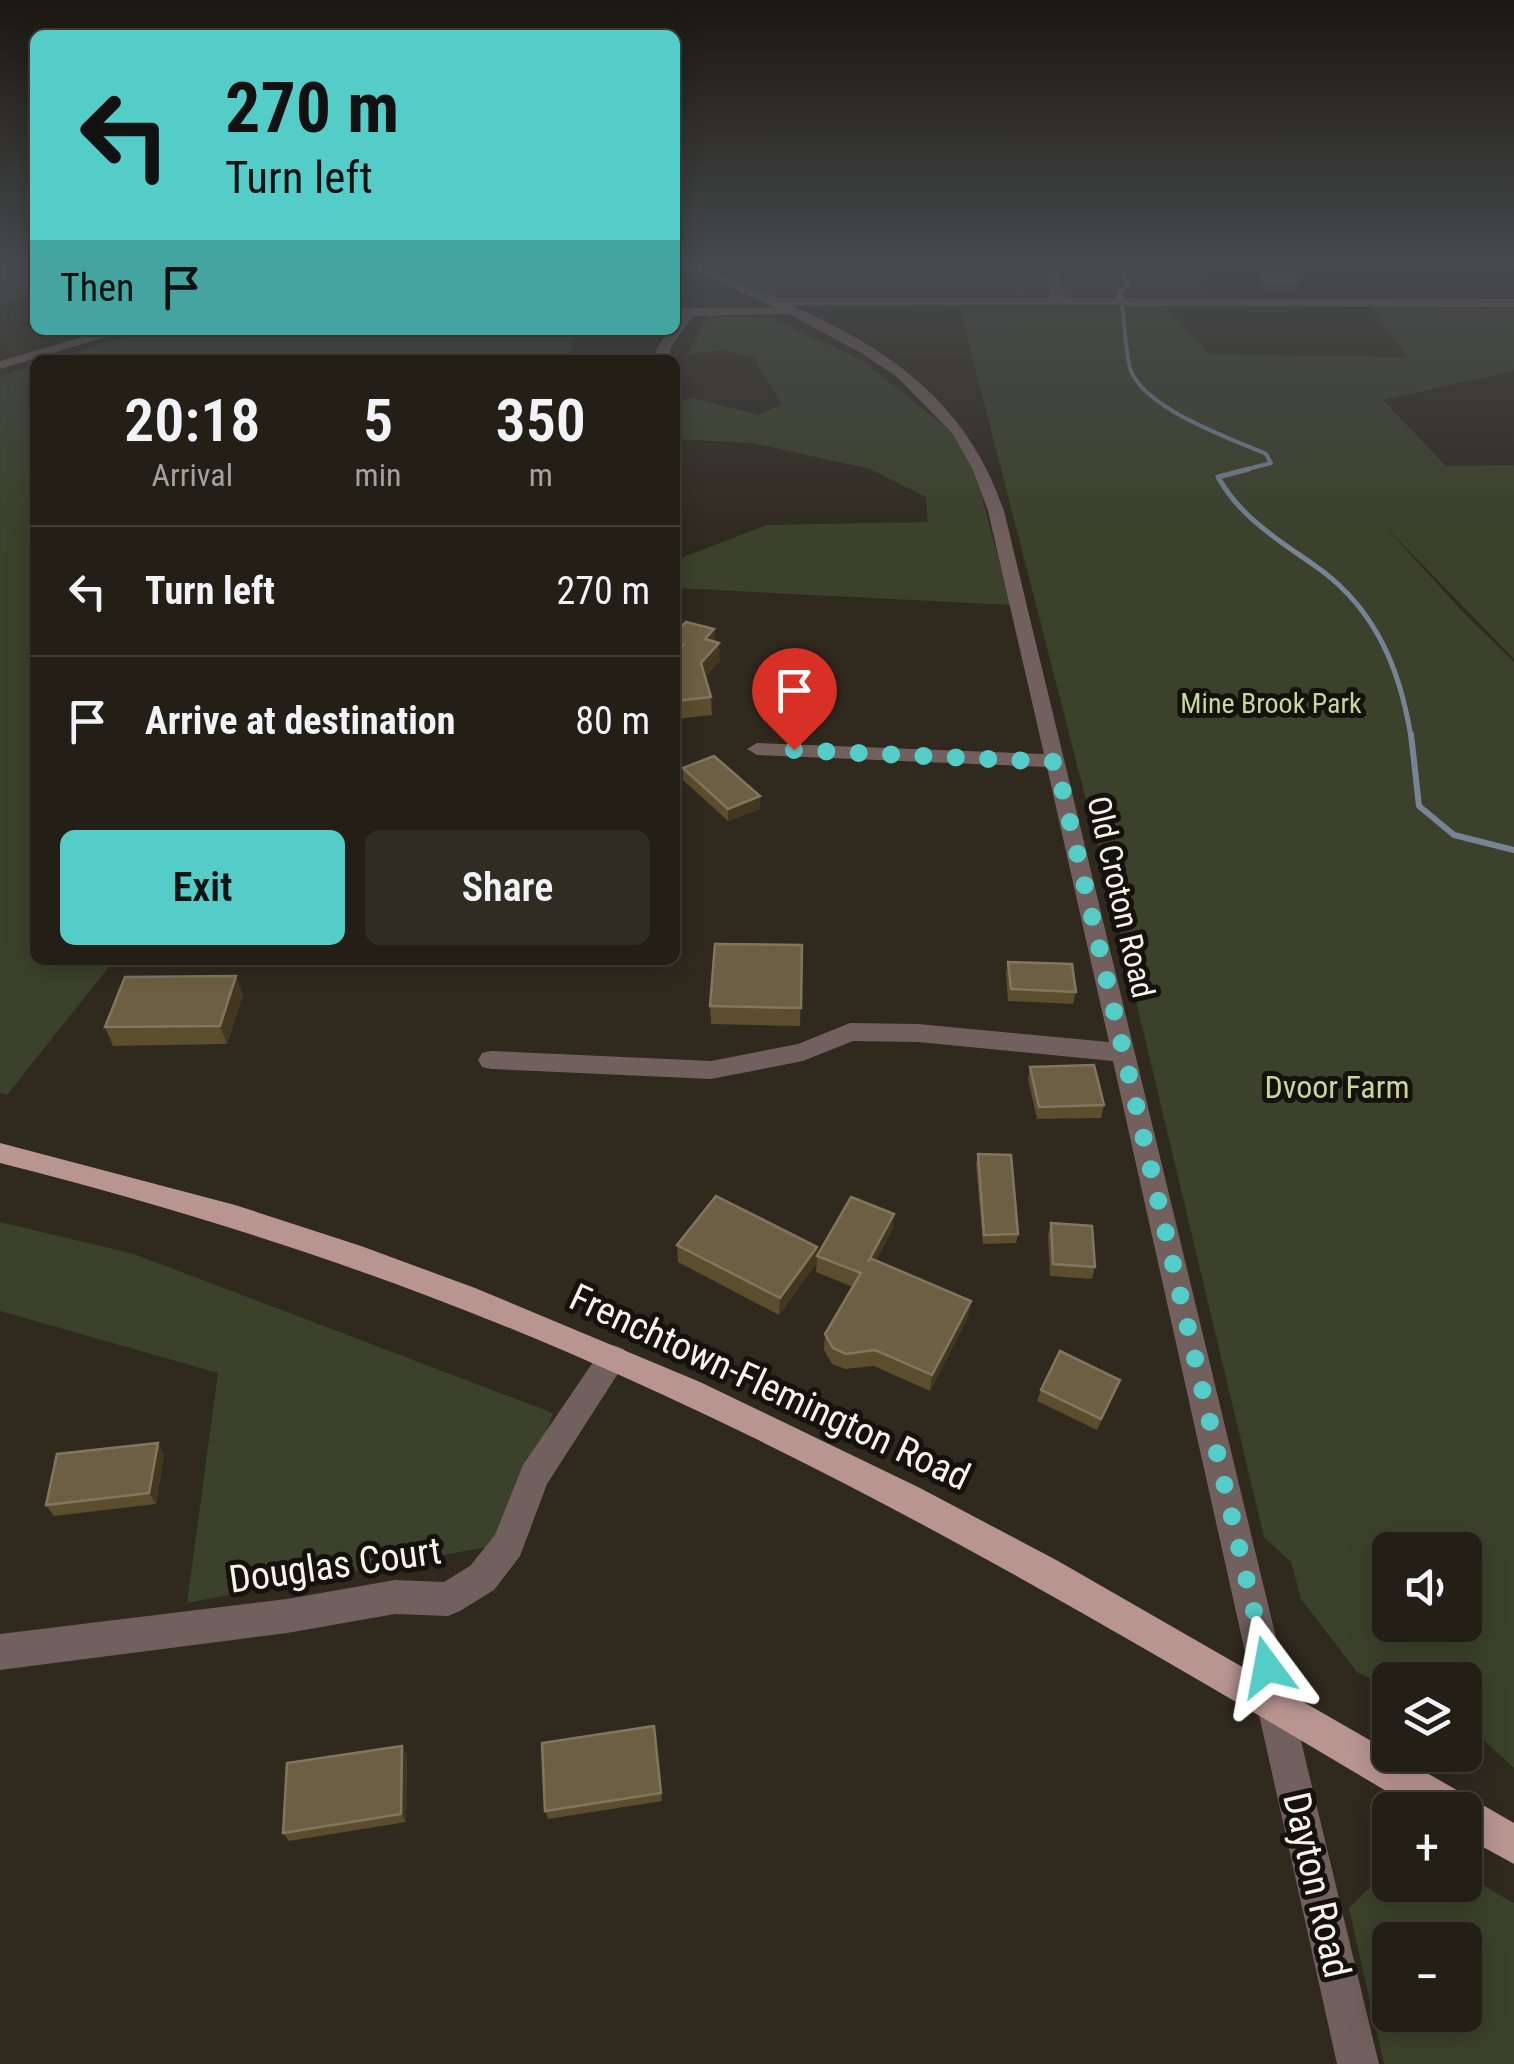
<!DOCTYPE html>
<html lang="en">
<head>
<meta charset="utf-8">
<style>
	:root { --surface:#231f16; --page:#2f2c23; --text:#f1f3f6; --muted:#a3a2a1; --line:#403d35; --accent:#54cdc8 }
	body { margin:0; font-family:"Roboto Condensed",sans-serif; background:var(--page); color:var(--text); height:100vh; display:flex; flex-direction:column; font-size:38px; white-space:nowrap }
	* { box-sizing:border-box; margin:0 }
	p { font-size:32px; color:var(--muted) }
	.icon { flex:none; width:55px; height:55px; fill:none; stroke:currentColor; stroke-width:2; stroke-linecap:round; stroke-linejoin:round }
	.map { position:relative; flex:1; overflow:hidden }
	.details { position:absolute; left:30px; top:355px; width:650px; height:610px; display:flex; flex-direction:column; background:var(--surface); border-radius:15px; box-shadow:0 5px 25px #0003,0 0 0 2px var(--line) }
	.details>* { flex:none }
	.guide { position:absolute; left:30px; top:30px; width:650px; height:305px; border-radius:15px; box-shadow:0 5px 25px #0003,0 0 0 2px var(--line); background:#54cdc8; color:#111; overflow:hidden }
	.controls { position:absolute; left:1372px; top:1532px; display:grid; gap:20px }
	.controls a { display:grid; place-items:center; width:110px; height:110px; border-radius:15px; background:var(--surface); box-shadow:0 5px 25px #0003,0 0 0 2px var(--line); font-size:50px }
	.pin { position:absolute; display:grid; place-items:center; width:85px; height:85px; color:#fff; margin:-102px -42px; border-radius:50% 50% 50% 0; rotate:-45deg; box-shadow:0 0 10px #0007 }
	.pin .icon { rotate:45deg }
	.me { position:absolute; width:110px; margin:-55px; rotate:347deg; stroke-linejoin:round; filter:drop-shadow(0 0 8px #0008) }
	.turn { display:flex; align-items:center; gap:35px; height:210px; padding:0 30px; font-size:45px }
	.turn .icon { width:130px; height:130px; stroke-width:2.5 }
	.turn b { display:block; font-size:70px; line-height:85px }
	.then { display:flex; align-items:center; height:95px; padding:0 30px; background:#0003; gap:20px; font-size:38px }
	.eta { display:flex; justify-content:space-evenly; align-items:center; height:170px; text-align:center }
	.eta b { font-size:60px; font-weight:600; line-height:70px }
	.cta { display:flex; gap:20px; margin-top:auto; padding:20px 30px }
	.cta a { flex:1; height:115px; border-radius:15px; background:var(--accent); color:#111; font-size:40px; font-weight:600; line-height:115px; text-align:center }
	.cta a+a { background:var(--page); color:var(--text) }
	ul { padding:0; list-style:none }
	li { display:flex; align-items:center; gap:30px; height:130px; padding:0 30px; border-top:2px solid var(--line) }
	li div { flex:1 }
	li b { display:block; font-size:38px }
	li em { font-style:normal }
	.map>svg:first-child { display:block }
	.green { fill:#3b412a; fill-rule:evenodd }
	.lines { fill:none; stroke-linecap:round; stroke-linejoin:round }
	.stream-far2 { stroke:#788495; stroke-width:4 }
	.stream-far1 { stroke:#788495; stroke-width:5 }
	.stream { stroke:#788495; stroke-width:6 }
	.minor { fill:#72605e; fill-rule:evenodd }
	.major { fill:#b99592; fill-rule:evenodd }
	.wall { fill:#5c4d2f }
	.shaded-wall { fill:#433720 }
	.building { fill:#6c5f43; stroke:#82765e; stroke-width:2.5 }
	.route { stroke:#54cdc8; stroke-width:18; stroke-dasharray:0 32.4 }
	.labels { text-anchor:middle; stroke-width:10; stroke-linejoin:round; paint-order:stroke }
	.far-park-label { font-size:28px; fill:#c5d79a; stroke:#15120d }
	.street-label { font-size:32px; fill:#f7f3eb; stroke:#15120d }
	.park-label { font-size:32px; fill:#c5d79a; stroke:#15120d }
	.near-street-label { font-size:38px; fill:#f7f3eb; stroke:#15120d }
</style>
</head>
<body>
<div class="map">
<svg width="1514" height="2064" viewBox="0 0 1514 2064">
	<rect width="100%" height="100%" fill="#2f291e"/>
	<!-- green -->
	<g class="green">
		<path d="M 0,262 L 35,262 L 35,297 L 0,304 Z"/>
		<path d="M 694,262 L 1206,262 L 1214,267 L 1199,298 L 1003,298 L 796,308 Z"/>
		<path d="M 959,305 L 1166,306 L 1210,354 L 1407,357 L 1370,307 L 1514,309 L 1514,371 L 1383,400 L 1446,466 L 1514,465 L 1514,659 L 1382,523 L 1462,611 L 1514,662 L 1514,1768 L 1465,1723 L 1465,1680 L 1390,1680 L 1390,1688 L 1357,1672 L 1301,1599 L 1291,1562 L 1264,1537 L 1114,909 ZM 1390,1550 L 1465,1550 L 1465,1625 L 1390,1625 Z"/>
		<path d="M 708,316 L 772,318 L 863,361 L 968,445 L 1011,605 L 675,588 L 675,560 L 767,525 L 928,522 L 926,497 L 870,469 L 753,443 L 675,439 L 675,402 L 692,398 L 759,415 L 782,404 L 753,357 L 719,350 L 686,355 Z"/>
		<path d="M 147,330 L 580,330 L 566,360 L 51,360 Z"/>
		<path d="M 35,365 L 35,960 L 215,960 L 112,963 L 7,1095 L 0,1093 L 0,376 Z"/>
		<path d="M 0,1222 L 134,1254 L 553,1413 L 508,1543 L 187,1603 L 218,1373 L 0,1311 Z"/>
		<path d="M 1390,1867 L 1390,1885 L 1465,1885 L 1465,1875 L 1514,1903 L 1514,2064 L 1384,2064 L 1349,1908 ZM 1390,1940 L 1465,1940 L 1465,2015 L 1390,2015 Z"/>
	</g>
	<g class="lines">
		<!-- stream-far2 -->
		<g class="stream-far2">
			<path d="M 1117,262 L 1128,285 L 1119,292 L 1120,298"/>
			<path d="M 1122,306 C 1125,326 1125,349 1130,368 C 1142,408 1230,438 1266,454 L 1271,463 L 1240,471"/>
		</g>
		<!-- stream-far1 -->
		<path class="stream-far1" d="M 1249,469 L 1218,477 C 1242,520 1282,542 1321,570 C 1377,612 1400,670 1411,737"/>
		<!-- stream -->
		<path class="stream" d="M 1411,734 L 1419,806 L 1454,835 L 1514,850"/>
		<!-- minor -->
		<g class="minor">
			<path d="M 675,262 L 691,262 L 775,298 L 1052,298 L 1044,262 L 1056,262 L 1065,298 L 1514,299 L 1514,307 L 790,305 C 891,349 968,404 1004,511 L 1379,2064 L 1337,2064 L 1113,1061 L 918,1042 L 853,1041 L 803,1061 L 711,1079 L 491,1069 L 482,1067 L 478,1060 L 482,1053 L 491,1051 L 711,1061 L 798,1044 L 850,1023 L 918,1024 L 1109,1042 L 1047,767 L 757,755 L 747,749 L 757,743 L 1044,754 L 988,511 L 973,470 L 953,434 L 897,377 L 863,354 L 789,314 L 693,316 L 670,349 L 670,360 L 656,360 L 656,349 L 670,330 L 675,330 L 680,316 L 675,316 L 675,308 L 776,308 Z"/>
			<path d="M 107,330 L 129,330 L 0,369 L 0,361 Z"/>
			<path d="M 613,1345 L 624,1349 L 628,1358 L 547,1484 L 520,1556 L 494,1590 L 460,1611 L 448,1616 L 395,1614 L 287,1633 L 0,1670 L 0,1634 L 287,1599 L 395,1580 L 444,1582 L 470,1566 L 495,1535 L 523,1465 L 602,1349 Z"/>
		</g>
		<!-- major -->
		<path class="major" d="M 0,1143 L 235,1205 L 361,1246 L 475,1288 L 700,1382 L 920,1488 L 1058,1561 L 1514,1823 L 1514,1864 L 1465,1837 L 1465,1810 L 1418,1810 C 1141,1645 864,1479 567,1352 C 383,1273 194,1212 0,1163 Z"/>
	</g>
	<!-- wall -->
	<g class="wall">
		<path d="M 1254,262 L 1297,282 L 1295,290 L 1265,291 L 1253,269 Z"/>
		<path d="M 714,629 L 715,642 L 720,661 L 705,677 L 711,697 L 712,715 L 675,719 L 675,633 Z"/>
		<path d="M 683,768 L 760,809 L 728,821 L 683,780 Z"/>
		<path d="M 802,945 L 800,1026 L 711,1024 L 710,1006 Z"/>
		<path d="M 1008,962 L 1076,992 L 1073,1004 L 1008,1001 L 1006,974 Z"/>
		<path d="M 243,994 L 227,1044 L 113,1046 L 105,1027 Z"/>
		<path d="M 1030,1067 L 1104,1105 L 1101,1118 L 1037,1119 L 1028,1079 Z"/>
		<path d="M 978,1154 L 1018,1234 L 1016,1243 L 983,1244 L 976,1164 Z"/>
		<path d="M 894,1214 L 892,1230 L 876,1260 L 968,1317 L 930,1391 L 874,1366 L 845,1369 L 832,1364 L 824,1350 L 825,1334 L 853,1287 L 816,1272 L 817,1256 Z"/>
		<path d="M 1051,1223 L 1095,1267 L 1092,1279 L 1050,1276 L 1048,1235 Z"/>
		<path d="M 677,1245 L 817,1247 L 816,1264 L 779,1315 L 678,1262 Z"/>
		<path d="M 1120,1380 L 1097,1430 L 1037,1401 L 1041,1390 Z"/>
		<path d="M 164,1454 L 156,1504 L 54,1516 L 46,1505 Z"/>
		<path d="M 654,1726 L 662,1801 L 548,1819 L 545,1811 Z"/>
		<path d="M 407,1755 L 406,1822 L 289,1841 L 283,1833 Z"/>
	</g>
	<!-- shaded-wall -->
	<g class="shaded-wall">
		<path d="M 714,629 L 715,646 L 705,639 Z"/>
		<path d="M 719,643 L 720,661 L 701,681 L 701,663 Z"/>
		<path d="M 760,796 L 760,809 L 728,821 L 728,809 Z"/>
		<path d="M 236,976 L 243,994 L 227,1044 L 220,1026 Z"/>
		<path d="M 894,1214 L 892,1230 L 866,1278 L 868,1262 Z"/>
		<path d="M 817,1247 L 816,1264 L 779,1315 L 780,1298 Z"/>
		<path d="M 971,1301 L 968,1317 L 930,1391 L 932,1375 Z"/>
		<path d="M 158,1443 L 164,1454 L 156,1504 L 149,1493 Z"/>
		<path d="M 402,1746 L 407,1755 L 406,1822 L 401,1814 Z"/>
	</g>
	<!-- building -->
	<g class="building">
		<path d="M 1255,262 L 1281,262 L 1297,282 L 1267,282 Z"/>
		<path d="M 686,622 L 714,629 L 705,639 L 719,643 L 701,663 L 711,697 L 675,701 L 675,654 L 683,645 L 675,643 L 675,633 Z"/>
		<path d="M 714,756 L 760,796 L 728,809 L 683,768 Z"/>
		<path d="M 715,944 L 802,945 L 801,1008 L 710,1006 Z"/>
		<path d="M 1008,962 L 1072,964 L 1076,992 L 1011,989 Z"/>
		<path d="M 236,976 L 220,1026 L 105,1027 L 125,977 Z"/>
		<path d="M 1094,1065 L 1104,1105 L 1039,1107 L 1030,1067 Z"/>
		<path d="M 978,1154 L 1011,1155 L 1018,1234 L 984,1235 Z"/>
		<path d="M 716,1196 L 817,1247 L 780,1298 L 677,1245 Z"/>
		<path d="M 851,1197 L 894,1214 L 868,1262 L 870,1258 L 971,1301 L 932,1375 L 875,1350 L 846,1354 L 833,1348 L 825,1334 L 861,1273 L 817,1256 Z"/>
		<path d="M 1051,1223 L 1092,1226 L 1095,1267 L 1053,1264 Z"/>
		<path d="M 1060,1351 L 1120,1380 L 1101,1419 L 1041,1390 Z"/>
		<path d="M 158,1443 L 149,1493 L 46,1505 L 57,1454 Z"/>
		<path d="M 654,1726 L 661,1793 L 545,1811 L 542,1743 Z"/>
		<path d="M 402,1746 L 401,1814 L 283,1833 L 287,1763 Z"/>
	</g>
	<!-- sky -->
	<linearGradient id="sky" x2="0" y2="1"><stop stop-color="#1a1710"/><stop offset="0.48" stop-color="#47494c"/><stop offset="1" stop-color="#47494c" stop-opacity="0"/></linearGradient>
	<rect width="1514" height="551" fill="url(#sky)"/>
	<g class="lines">
		<!-- route -->
		<path class="route" d="M 794,750 L 1056,762 L 1267,1667"/>
	</g>
	<g class="labels">
		<!-- far-park labels -->
		<g class="far-park-label">
			<text x="1271" y="713">Mine Brook Park</text>
		</g>
		<!-- street labels -->
		<g class="street-label">
			<text transform="translate(1121 897) rotate(77)" y="11">Old Croton Road</text>
		</g>
		<!-- park labels -->
		<g class="park-label">
			<text x="1337" y="1098">Dvoor Farm</text>
		</g>
		<!-- near-street labels -->
		<g class="near-street-label">
			<text transform="translate(770 1387) rotate(25)" y="13">Frenchtown-Flemington Road</text>
			<text transform="translate(335 1565) rotate(-8)" y="13">Douglas Court</text>
			<text transform="translate(1317 1885) rotate(77)" y="13">Dayton Road</text>
		</g>
	</g>
</svg>
<div class="controls">
<a><svg class="icon" aria-label="sound" viewBox="0 0 24 24"><path d="M4 9h4l5-4v14l-5-4H4zM17 9q2 3 0 6"/></svg></a>
<a><svg class="icon" aria-label="layers" viewBox="0 0 24 24"><path d="M12 4l9 5-9 5-9-5zM3 14l9 5 9-5"/></svg></a>
<a>+</a>
<a>−</a>
</div>
<div class="pin" style="left:794px;top:750px;background:#d93025"><svg class="icon" aria-label="arrive" viewBox="0 0 24 24"><path d="M6 21V4h12l-3 4 3 4H6"/></svg></div>
<svg class="me" style="left:1267px;top:1667px" viewBox="-20 -20 40 40"><path d="M0-17L14 15 0 8-14 15z" fill="#54cdc8" stroke="#fff" stroke-width="4"/></svg>
<div class="guide">
<div class="turn"><svg class="icon" aria-label="left" viewBox="0 0 24 24"><path d="M17 20v-9H6M10 6l-5 5 5 5"/></svg><div><b>270 m</b>Turn left</div></div>
<div class="then">Then<svg class="icon" aria-label="arrive" viewBox="0 0 24 24"><path d="M6 21V4h12l-3 4 3 4H6"/></svg></div>
</div>
<section class="details">
<div class="eta">
<div><b>20:18</b><p>Arrival</p></div>
<div><b>5</b><p>min</p></div>
<div><b>350</b><p>m</p></div>
</div>
<ul>
<li><svg class="icon" aria-label="left" viewBox="0 0 24 24"><path d="M17 20v-9H6M10 6l-5 5 5 5"/></svg><div><b>Turn left</b></div><em>270 m</em></li>
<li><svg class="icon" aria-label="arrive" viewBox="0 0 24 24"><path d="M6 21V4h12l-3 4 3 4H6"/></svg><div><b>Arrive at destination</b></div><em>80 m</em></li>
</ul>
<div class="cta"><a>Exit</a><a>Share</a></div>
</section>
</div>
</body>
</html>
